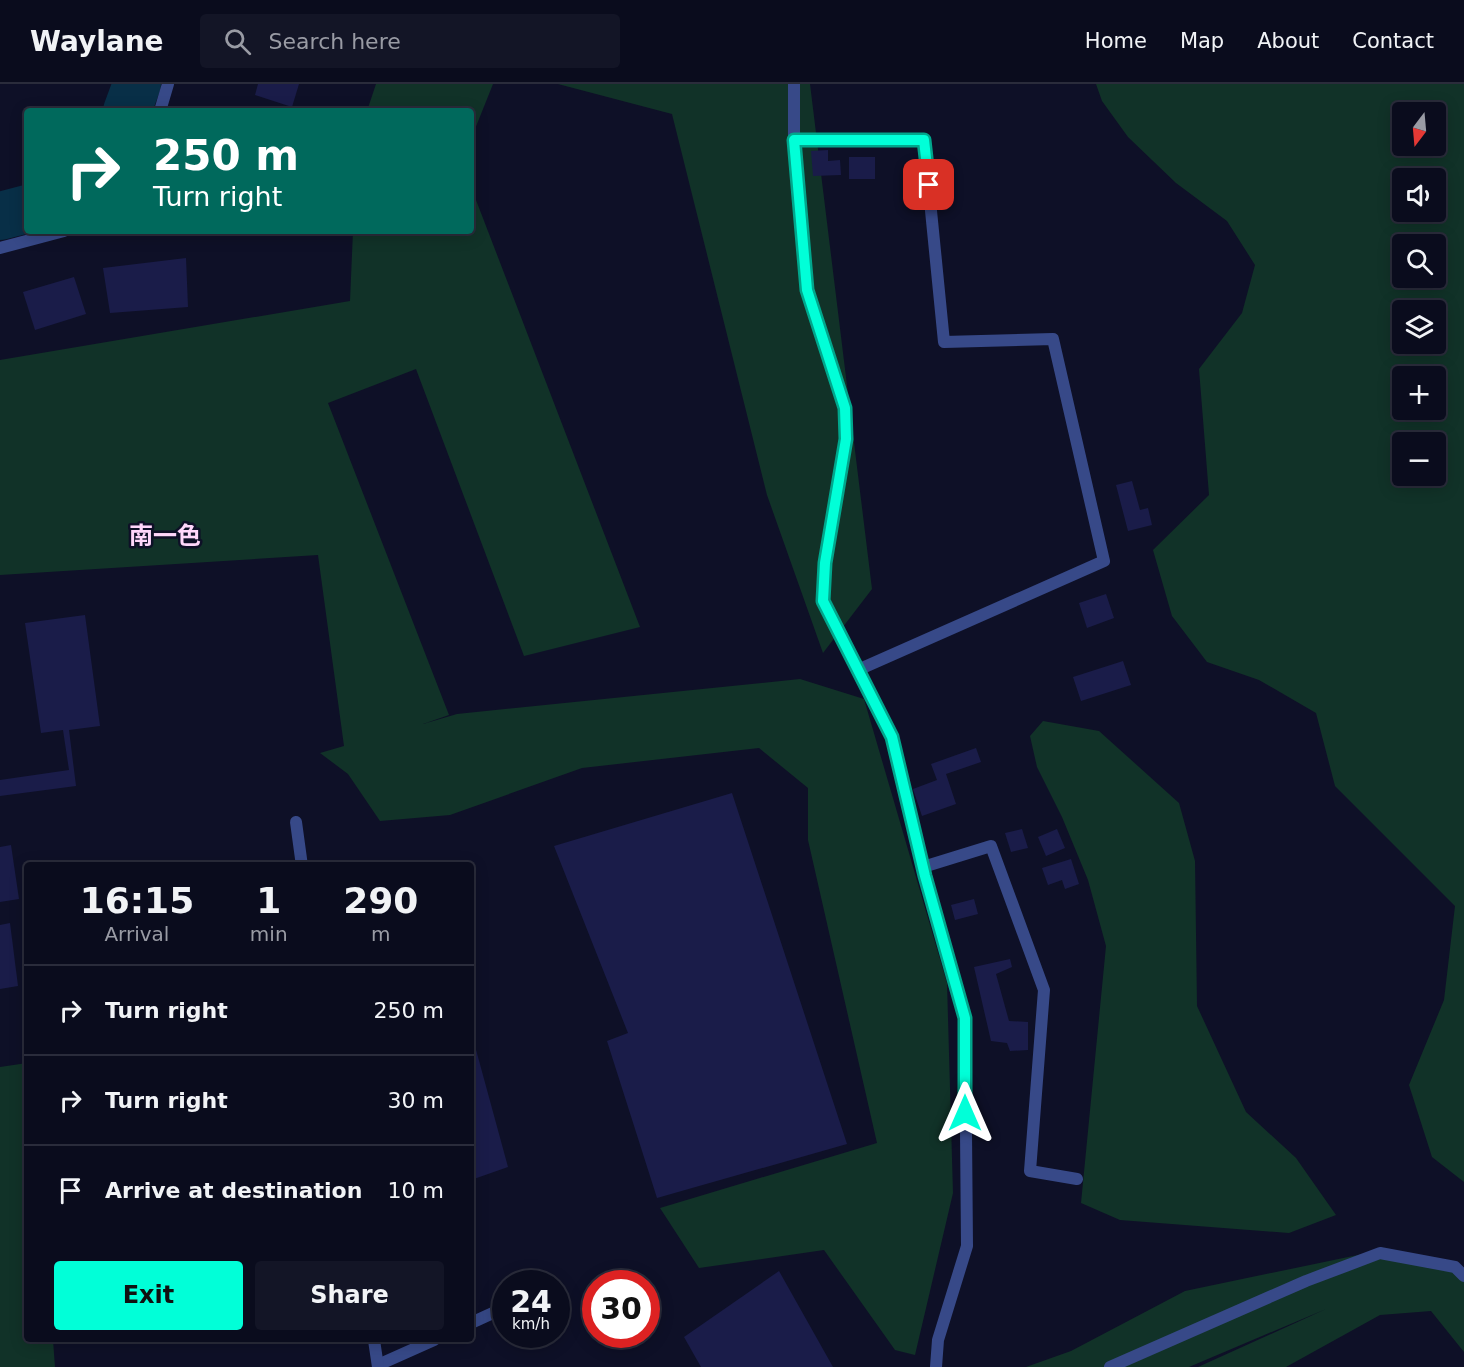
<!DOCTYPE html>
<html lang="en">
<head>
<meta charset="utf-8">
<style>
	:root { --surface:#0a0c1d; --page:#131526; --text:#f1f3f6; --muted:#999ba4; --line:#2a2c3b; --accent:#01ffd8 }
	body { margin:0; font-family:"DejaVu Sans","Noto Sans JP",sans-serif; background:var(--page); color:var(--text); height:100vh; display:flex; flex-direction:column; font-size:22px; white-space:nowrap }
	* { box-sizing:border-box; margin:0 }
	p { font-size:20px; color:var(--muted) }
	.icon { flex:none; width:33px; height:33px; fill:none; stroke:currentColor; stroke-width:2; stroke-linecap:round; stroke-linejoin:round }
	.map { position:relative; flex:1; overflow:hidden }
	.details { position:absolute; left:24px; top:778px; width:450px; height:480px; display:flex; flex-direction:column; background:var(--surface); border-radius:6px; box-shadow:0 3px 15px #0003,0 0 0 2px var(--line) }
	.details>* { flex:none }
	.top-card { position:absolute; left:24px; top:24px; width:450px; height:126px; border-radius:6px; box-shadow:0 3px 15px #0003,0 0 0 2px var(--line); background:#00695c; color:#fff; overflow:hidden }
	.needle { width:39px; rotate:196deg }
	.buttons { position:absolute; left:1392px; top:18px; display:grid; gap:12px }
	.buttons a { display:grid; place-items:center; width:54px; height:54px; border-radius:6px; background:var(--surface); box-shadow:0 3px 15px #0003,0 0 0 2px var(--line); font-size:30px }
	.speed { position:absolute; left:492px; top:1186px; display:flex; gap:12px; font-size:30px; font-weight:700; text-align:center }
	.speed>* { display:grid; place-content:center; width:78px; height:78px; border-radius:50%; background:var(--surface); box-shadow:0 3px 15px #0003,0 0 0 2px var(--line); line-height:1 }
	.speed small { font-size:15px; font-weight:400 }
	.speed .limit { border:9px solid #d22; background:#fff; color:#111 }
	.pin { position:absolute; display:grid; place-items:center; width:51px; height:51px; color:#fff; margin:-26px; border-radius:12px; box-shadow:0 3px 9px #0006 }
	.me { position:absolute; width:66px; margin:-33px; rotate:0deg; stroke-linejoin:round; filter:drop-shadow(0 0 4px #0008) }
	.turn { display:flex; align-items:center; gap:21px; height:126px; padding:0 30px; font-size:27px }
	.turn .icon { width:78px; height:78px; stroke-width:2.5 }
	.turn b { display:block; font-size:42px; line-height:51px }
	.eta { display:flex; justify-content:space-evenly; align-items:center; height:102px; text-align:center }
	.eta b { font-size:36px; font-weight:700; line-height:42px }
	.button { display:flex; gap:12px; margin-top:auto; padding:12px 30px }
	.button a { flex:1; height:69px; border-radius:6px; background:var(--accent); color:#111; font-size:24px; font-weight:700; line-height:69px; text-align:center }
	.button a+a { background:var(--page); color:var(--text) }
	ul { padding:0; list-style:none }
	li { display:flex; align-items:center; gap:18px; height:90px; padding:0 30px; border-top:2px solid var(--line) }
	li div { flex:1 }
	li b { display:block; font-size:22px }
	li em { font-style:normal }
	header { display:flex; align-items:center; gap:36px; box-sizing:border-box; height:84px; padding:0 30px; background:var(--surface); border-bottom:2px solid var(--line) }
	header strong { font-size:28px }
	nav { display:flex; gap:33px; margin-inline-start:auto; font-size:21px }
	.search { width:420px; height:54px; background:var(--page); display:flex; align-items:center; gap:15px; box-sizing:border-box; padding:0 21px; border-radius:6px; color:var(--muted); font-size:22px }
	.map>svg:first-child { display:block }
	.green { fill:#113228; fill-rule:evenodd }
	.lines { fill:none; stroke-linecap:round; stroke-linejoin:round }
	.river { stroke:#082f47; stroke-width:48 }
	.building { fill:#1a1c49 }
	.service { stroke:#374988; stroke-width:12 }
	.minor { stroke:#374988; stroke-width:12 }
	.tertiary { stroke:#374988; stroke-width:12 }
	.route-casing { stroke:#01a68c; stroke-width:15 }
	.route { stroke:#01ffd8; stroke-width:10 }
	.labels { text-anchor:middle; stroke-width:5; stroke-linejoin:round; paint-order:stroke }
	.quarter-label { font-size:24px; font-weight:bold; fill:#ffd7fb; stroke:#0e1027 }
</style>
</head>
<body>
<header>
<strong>Waylane</strong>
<div class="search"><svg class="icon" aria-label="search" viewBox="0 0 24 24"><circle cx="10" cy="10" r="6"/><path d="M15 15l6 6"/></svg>Search here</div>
<nav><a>Home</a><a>Map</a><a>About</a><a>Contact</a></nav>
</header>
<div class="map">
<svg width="1464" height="1283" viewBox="0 0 1464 1283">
	<rect width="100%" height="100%" fill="#0e1027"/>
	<!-- green -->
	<g class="green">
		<path d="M 376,0 L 493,0 L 471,55 L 471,27 L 367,27 Z"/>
		<path d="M 558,0 L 810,0 L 872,505 L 823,569 L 767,411 L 672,30 Z"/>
		<path d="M 1096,0 L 1464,0 L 1464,1098 L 1432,1073 L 1409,1001 L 1444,916 L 1455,822 L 1335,702 L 1316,629 L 1259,596 L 1207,578 L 1172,532 L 1153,466 L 1209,411 L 1199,285 L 1242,229 L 1255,181 L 1227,137 L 1176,99 L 1128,53 L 1102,17 ZM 1436,28 L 1436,62 L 1402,62 L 1402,28 ZM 1402,94 L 1436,94 L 1436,128 L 1402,128 ZM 1402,160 L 1436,160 L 1436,194 L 1402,194 ZM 1436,226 L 1436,260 L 1402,260 L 1402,226 ZM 1402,292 L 1436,292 L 1436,326 L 1402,326 ZM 1402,358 L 1436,358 L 1436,392 L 1402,392 Z"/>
		<path d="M 471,103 L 640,543 L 524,572 L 416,285 L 328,319 L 449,631 L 423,640 L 457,630 L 800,595 L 864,615 L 947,899 L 953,1109 L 915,1271 L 895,1266 L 824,1166 L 699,1184 L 660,1124 L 877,1059 L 808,756 L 808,704 L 759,664 L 582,684 L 450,731 L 380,737 L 348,690 L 320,669 L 344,662 L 318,471 L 0,491 L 0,276 L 350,217 L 353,147 L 471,147 Z"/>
		<path d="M 1043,637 L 1099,647 L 1179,719 L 1195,777 L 1197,922 L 1246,1028 L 1296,1074 L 1336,1131 L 1289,1149 L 1120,1136 L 1081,1119 L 1106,862 L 1088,796 L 1062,733 L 1037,683 L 1030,652 Z"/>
		<path d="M 27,979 L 27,1256 L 53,1256 L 55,1283 L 0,1283 L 0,983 Z"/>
		<path d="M 1377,1167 L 1464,1190 L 1464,1268 L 1431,1227 L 1380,1231 L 1286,1283 L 1198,1283 L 1326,1225 L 1189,1283 L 1026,1283 L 1071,1267 L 1185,1207 Z"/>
	</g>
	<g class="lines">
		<!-- river -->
		<g class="river">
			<path d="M 127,27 L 137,0"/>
			<path d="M 0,132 L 27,125"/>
		</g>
	</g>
	<!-- building -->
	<g class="building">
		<path d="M 258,0 L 299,0 L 292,23 L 255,11 Z"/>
		<path d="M 828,66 L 828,77 L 840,76 L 841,91 L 813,92 L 811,67 Z"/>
		<rect x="849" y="73" width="26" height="22"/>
		<path d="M 186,174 L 188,223 L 110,229 L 103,184 Z"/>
		<path d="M 74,193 L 86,230 L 35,246 L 23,208 Z"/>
		<path d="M 1132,397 L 1140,426 L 1148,424 L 1152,441 L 1128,447 L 1116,401 Z"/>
		<path d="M 1106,510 L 1114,534 L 1087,544 L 1079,519 Z"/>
		<path d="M 85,531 L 100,642 L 69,646 L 76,702 L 0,712 L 0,696 L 69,686 L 63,646 L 41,649 L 25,539 Z"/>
		<path d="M 1123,577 L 1131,601 L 1081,617 L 1073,593 Z"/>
		<path d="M 976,664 L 981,678 L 946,690 L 956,720 L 922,732 L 913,705 L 937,696 L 931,680 Z"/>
		<path d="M 732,709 L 847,1060 L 657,1114 L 607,957 L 628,949 L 554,762 Z"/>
		<path d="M 1022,745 L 1028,764 L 1011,768 L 1005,749 Z"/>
		<path d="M 1057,745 L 1065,764 L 1046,772 L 1038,753 Z"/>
		<path d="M 11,761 L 19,815 L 0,818 L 0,763 Z"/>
		<path d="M 1071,775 L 1079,800 L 1065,805 L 1062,796 L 1048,801 L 1042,784 Z"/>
		<path d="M 974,815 L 978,830 L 955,836 L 951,821 Z"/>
		<path d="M 10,839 L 18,902 L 0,905 L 0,841 Z"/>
		<path d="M 1010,875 L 1012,883 L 996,890 L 1009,937 L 1028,938 L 1028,966 L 1010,967 L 1007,959 L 991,957 L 974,883 Z"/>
		<path d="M 472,951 L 508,1083 L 471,1096 L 471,952 Z"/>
		<path d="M 779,1187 L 833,1283 L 701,1283 L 684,1253 Z"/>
	</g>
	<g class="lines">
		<!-- service -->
		<g class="service">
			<path d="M 794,56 L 924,56 L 944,258 L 1053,255 L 1104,477 L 860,585"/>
			<path d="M 923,783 L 991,762 L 1044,906 L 1030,1087 L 1077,1095"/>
		</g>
		<!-- minor -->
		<g class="minor">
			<path d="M 794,0 L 794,56 L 807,206 L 845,324 L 846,355 L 825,479 L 823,517 L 892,653 L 925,792 L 965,934 L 967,1162 L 938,1256 L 936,1283"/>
			<path d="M 160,27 L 168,0"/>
			<path d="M 0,164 L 64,147"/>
			<path d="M 471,1239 L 506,1223"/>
			<path d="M 378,1281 L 434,1256"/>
			<path d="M 1110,1283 L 1306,1197 L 1380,1169 L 1455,1183 L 1464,1192"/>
		</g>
		<!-- tertiary -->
		<g class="tertiary">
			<path d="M 296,738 L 302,782"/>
			<path d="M 374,1256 L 378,1283"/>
		</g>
	</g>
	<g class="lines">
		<defs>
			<path id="route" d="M 929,101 L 924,56 L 794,56 L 807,206 L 845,324 L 846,355 L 825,479 L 823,517 L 892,653 L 925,792 L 965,934 L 965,1029"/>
		</defs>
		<!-- route casing -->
		<use href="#route" class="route-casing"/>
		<!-- route -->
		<use href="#route" class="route"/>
	</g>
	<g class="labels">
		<!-- quarter labels -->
		<g class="quarter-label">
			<text x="165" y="460">南一色</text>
		</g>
	</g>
</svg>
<div class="buttons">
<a><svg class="needle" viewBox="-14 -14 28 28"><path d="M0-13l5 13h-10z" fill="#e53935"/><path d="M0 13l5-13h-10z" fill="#999ba4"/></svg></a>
<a><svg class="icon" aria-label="sound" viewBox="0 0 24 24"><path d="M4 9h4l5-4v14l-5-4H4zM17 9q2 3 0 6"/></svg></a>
<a><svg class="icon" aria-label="search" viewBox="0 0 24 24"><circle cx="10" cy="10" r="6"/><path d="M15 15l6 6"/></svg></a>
<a><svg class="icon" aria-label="layers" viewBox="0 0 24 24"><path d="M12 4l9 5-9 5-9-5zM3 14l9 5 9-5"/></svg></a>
<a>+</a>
<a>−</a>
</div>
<div class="speed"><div>24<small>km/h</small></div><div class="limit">30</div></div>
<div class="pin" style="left:929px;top:101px;background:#d93025"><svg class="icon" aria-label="arrive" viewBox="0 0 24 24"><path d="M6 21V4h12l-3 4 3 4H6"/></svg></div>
<svg class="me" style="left:965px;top:1029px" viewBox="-20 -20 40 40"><path d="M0-17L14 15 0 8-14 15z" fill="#01ffd8" stroke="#fff" stroke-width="4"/></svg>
<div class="top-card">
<div class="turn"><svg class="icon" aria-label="right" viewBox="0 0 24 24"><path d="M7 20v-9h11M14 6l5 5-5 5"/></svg><div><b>250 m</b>Turn right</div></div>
</div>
<section class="details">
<div class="eta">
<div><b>16:15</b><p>Arrival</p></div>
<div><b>1</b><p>min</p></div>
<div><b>290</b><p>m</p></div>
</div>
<ul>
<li><svg class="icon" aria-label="right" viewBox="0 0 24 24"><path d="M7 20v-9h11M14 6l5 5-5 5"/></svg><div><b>Turn right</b></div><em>250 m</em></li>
<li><svg class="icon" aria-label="right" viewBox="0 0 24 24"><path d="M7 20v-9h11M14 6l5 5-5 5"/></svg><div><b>Turn right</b></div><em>30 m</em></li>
<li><svg class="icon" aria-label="arrive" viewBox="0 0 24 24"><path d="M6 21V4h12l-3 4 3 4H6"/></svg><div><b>Arrive at destination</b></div><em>10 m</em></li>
</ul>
<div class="button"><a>Exit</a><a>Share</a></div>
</section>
</div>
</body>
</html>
